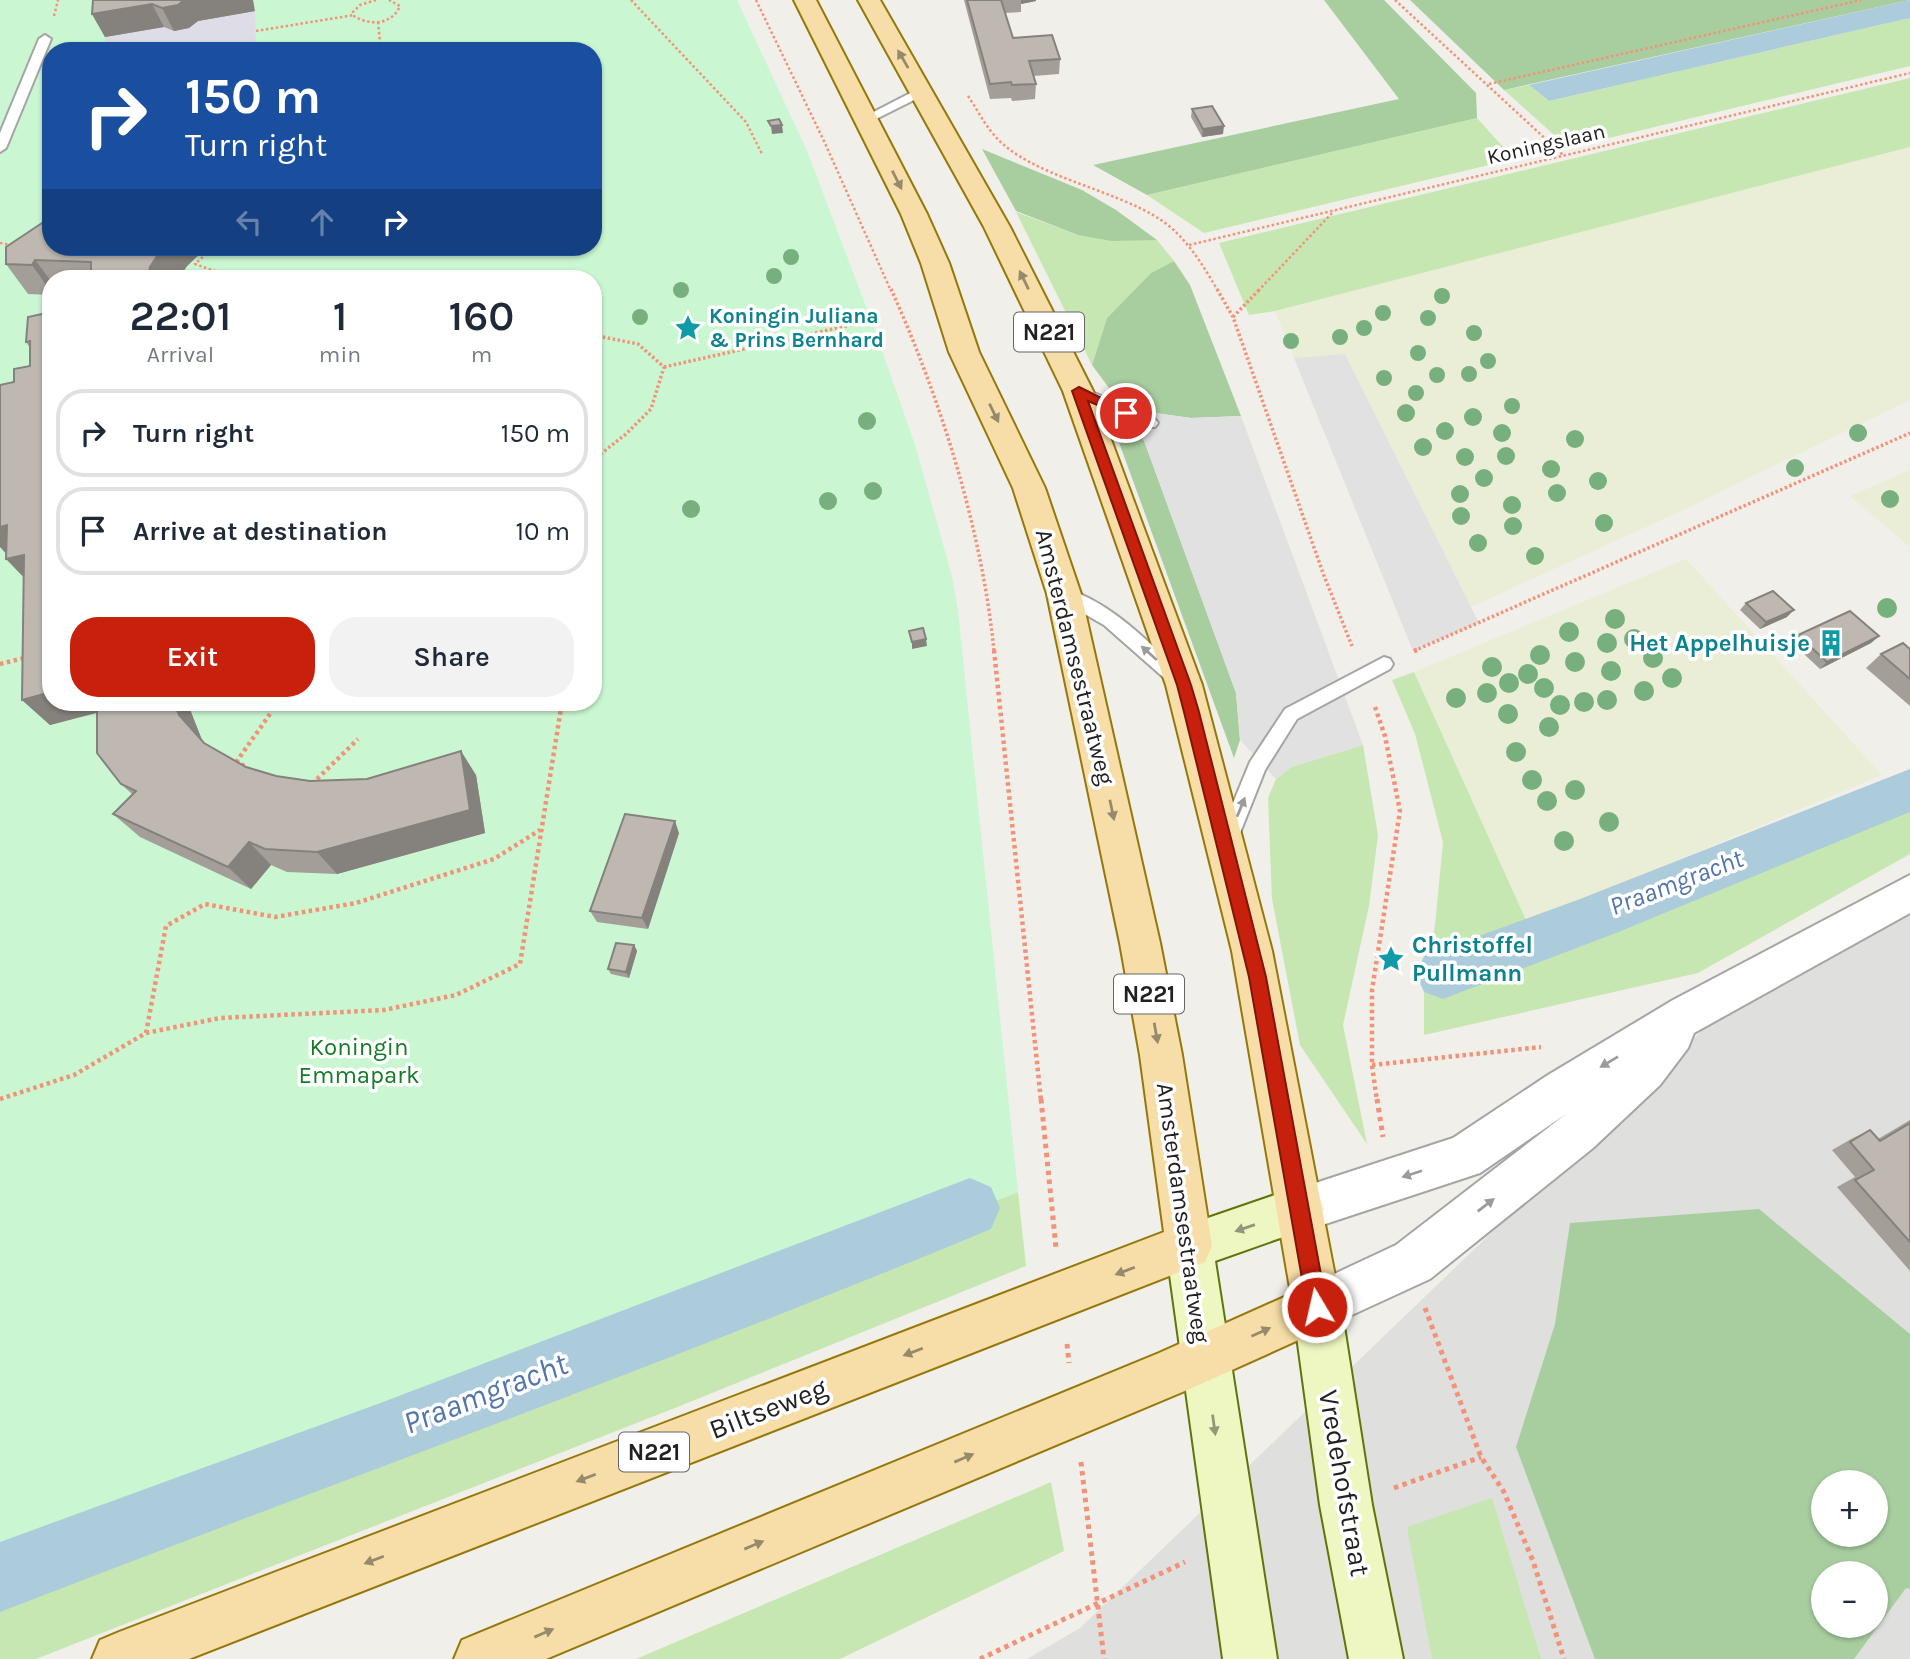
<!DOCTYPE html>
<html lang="en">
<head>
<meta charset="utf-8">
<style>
	:root { --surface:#fff; --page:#f2f2f3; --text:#1f2937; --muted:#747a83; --line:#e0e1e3; --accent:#c7200c }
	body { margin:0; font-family:Karla,sans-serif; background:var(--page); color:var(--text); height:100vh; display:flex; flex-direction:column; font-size:26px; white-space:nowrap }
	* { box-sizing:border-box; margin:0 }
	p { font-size:23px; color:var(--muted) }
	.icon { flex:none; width:38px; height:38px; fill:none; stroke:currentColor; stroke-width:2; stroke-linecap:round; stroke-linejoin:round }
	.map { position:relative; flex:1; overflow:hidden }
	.sheet { position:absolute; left:42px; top:270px; width:560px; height:441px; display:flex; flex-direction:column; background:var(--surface); border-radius:28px; box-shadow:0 2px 5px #0004 }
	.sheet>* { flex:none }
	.guide { position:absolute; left:42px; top:42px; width:560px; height:214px; border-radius:28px; box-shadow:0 2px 5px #0004; background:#1a4fa0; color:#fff; overflow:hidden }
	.buttons { position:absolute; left:1811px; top:1470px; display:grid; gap:14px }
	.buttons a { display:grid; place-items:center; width:77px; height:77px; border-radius:50%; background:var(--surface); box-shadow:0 2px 5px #0004; font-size:35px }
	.pin { position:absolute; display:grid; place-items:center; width:60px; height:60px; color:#fff; margin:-30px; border:4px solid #fff; border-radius:50%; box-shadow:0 2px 7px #0007 }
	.me { position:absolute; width:77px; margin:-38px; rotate:351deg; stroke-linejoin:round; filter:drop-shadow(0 0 5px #0008) }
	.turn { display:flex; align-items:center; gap:24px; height:147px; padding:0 28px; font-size:32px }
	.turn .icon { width:91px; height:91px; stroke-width:2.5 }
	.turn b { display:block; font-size:49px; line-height:60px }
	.lanes { display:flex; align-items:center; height:66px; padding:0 28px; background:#0003; justify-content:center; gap:35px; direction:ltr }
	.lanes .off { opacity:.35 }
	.eta { display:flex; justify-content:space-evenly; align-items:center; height:119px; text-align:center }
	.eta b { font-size:42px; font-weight:600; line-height:49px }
	.cta { display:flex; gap:14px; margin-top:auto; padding:14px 28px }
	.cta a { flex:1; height:80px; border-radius:28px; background:var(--accent); color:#fff; font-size:28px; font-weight:600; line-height:80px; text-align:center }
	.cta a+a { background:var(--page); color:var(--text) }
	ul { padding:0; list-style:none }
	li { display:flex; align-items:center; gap:21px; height:88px; margin:0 14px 10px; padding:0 14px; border:4px solid var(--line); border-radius:28px }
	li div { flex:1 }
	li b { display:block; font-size:26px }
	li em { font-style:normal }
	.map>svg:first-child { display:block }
	.residential { fill:#dfdfde; fill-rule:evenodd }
	.farmland { fill:#eaeed6 }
	.grass { fill:#c7e7b2 }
	.forest { fill:#a8cea0; fill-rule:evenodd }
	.park { fill:#caf7d2; fill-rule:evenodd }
	.parking { fill:#e1e1e1 }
	.plaza { fill:#dedde7 }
	.water { fill:#acccdc }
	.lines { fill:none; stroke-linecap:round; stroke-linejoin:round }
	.canal { fill:#acccdc; fill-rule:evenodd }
	.service-casing { stroke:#a5a5a5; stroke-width:4 }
	.minor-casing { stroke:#a5a5a5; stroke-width:4 }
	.secondary-casing { stroke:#5e750c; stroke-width:4 }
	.primary-casing { stroke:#967709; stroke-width:4 }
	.path-far3 { stroke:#f29278; stroke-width:2.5; stroke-dasharray:2.5 2.5; stroke-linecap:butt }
	.path-far2 { stroke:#f29278; stroke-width:3.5; stroke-dasharray:2.5 2.5; stroke-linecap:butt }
	.path-far1 { stroke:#f29278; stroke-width:4.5; stroke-dasharray:3.5 3.5; stroke-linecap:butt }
	.path { stroke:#f29278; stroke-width:5; stroke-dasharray:4.5 4.5; stroke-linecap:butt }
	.service { fill:#fff; fill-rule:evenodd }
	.minor { fill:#fff; fill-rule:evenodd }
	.secondary { fill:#eef7c1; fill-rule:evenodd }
	.primary { fill:#f7dea8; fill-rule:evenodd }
	.tree { fill:#77b07e }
	.wall { fill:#a39e98 }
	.shaded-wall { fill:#85817c }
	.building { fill:#beb8b1; stroke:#85817c; stroke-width:2 }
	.oneway { fill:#97896b }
	.oneway2 { fill:#9b9b9b }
	.oneway3 { fill:#929779 }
	.route { fill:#c7200c; stroke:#811508; stroke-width:2 }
	.labels { text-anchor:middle; stroke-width:7; stroke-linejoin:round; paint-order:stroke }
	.far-street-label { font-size:21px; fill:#212121; stroke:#fff }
	.far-culture-label { font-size:21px; font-weight:bold; fill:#0d838f; stroke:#fff; text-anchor:start }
	.shield { fill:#fff; stroke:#646464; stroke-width:2 }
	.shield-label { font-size:23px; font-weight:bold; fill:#212121 }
	.culture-label { font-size:24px; font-weight:bold; fill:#0d838f; stroke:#fff; text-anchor:end }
	.street-label { font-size:24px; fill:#212121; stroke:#fff }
	.park-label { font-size:24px; fill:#137c27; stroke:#fff }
	.water-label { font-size:26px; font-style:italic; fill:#5275ad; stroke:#fff }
	.near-street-label { font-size:28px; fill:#212121; stroke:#fff }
	.near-water-label { font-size:32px; font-style:italic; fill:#5275ad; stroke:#fff }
</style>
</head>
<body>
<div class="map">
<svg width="1910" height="1659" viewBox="0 0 1910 1659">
	<rect width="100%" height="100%" fill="#f1efe9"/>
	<!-- residential -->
	<path class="residential" d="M 1910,915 L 1910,1659 L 1027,1659 L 1080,1628 L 1714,1019 ZM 1824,1482 L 1876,1482 L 1876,1535 L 1824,1535 ZM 1824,1573 L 1876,1573 L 1876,1626 L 1824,1626 Z"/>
	<!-- farmland -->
	<g class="farmland">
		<path d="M 1910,147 L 1910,400 L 1683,510 L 1471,607 L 1345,354 L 1294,358 L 1275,311 Z"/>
		<path d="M 1910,470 L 1910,547 L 1850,496 Z"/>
		<path d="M 1686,559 L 1882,775 L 1527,923 L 1414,672 Z"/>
	</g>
	<!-- grass -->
	<g class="grass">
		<path d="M 1910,18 L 1910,66 L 1588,143 L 1553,134 L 1504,90 L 1529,85 L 1549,101 Z"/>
		<path d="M 1910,78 L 1910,147 L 1275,311 L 1249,315 L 1219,243 Z"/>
		<path d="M 1477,118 L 1514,159 L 1204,233 L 1147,195 Z"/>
		<path d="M 1016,212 L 1078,235 L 1157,240 L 1174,261 L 1151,273 L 1107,318 L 1092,365 Z"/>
		<path d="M 1414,672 L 1540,951 L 1587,936 L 1910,811 L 1910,854 L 1698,973 L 1424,1035 L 1424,985 L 1435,925 L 1443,842 L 1415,734 L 1392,680 Z"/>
		<path d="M 1363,745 L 1378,835 L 1369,906 L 1343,1025 L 1367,1144 L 1300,1045 L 1272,899 L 1268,798 L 1276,779 L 1291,767 Z"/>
		<path d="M 1018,1192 L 1026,1266 L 680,1406 L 36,1659 L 0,1659 L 0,1577 L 199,1501 L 383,1435 Z"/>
		<path d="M 1051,1482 L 1064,1551 L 840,1659 L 636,1659 Z"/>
		<path d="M 1492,1498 L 1541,1659 L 1432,1659 L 1407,1527 Z"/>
	</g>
	<!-- forest -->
	<g class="forest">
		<path d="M 1324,0 L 1384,0 L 1476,93 L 1477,118 L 1147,195 L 1093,165 L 1399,99 Z"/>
		<path d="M 1410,0 L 1910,0 L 1504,90 Z"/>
		<path d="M 982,149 L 1082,190 L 1116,210 L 1157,240 L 1112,241 L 1078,235 L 1016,211 Z"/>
		<path d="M 1174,261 L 1190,285 L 1241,416 L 1191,418 L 1155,413 L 1109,388 L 1092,365 L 1107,318 L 1151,273 Z"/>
		<path d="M 1109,415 L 1143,438 L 1236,693 L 1240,740 L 1234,758 Z"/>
		<path d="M 1759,1209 L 1910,1334 L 1910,1589 L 1906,1588 L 1854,1659 L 1595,1659 L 1516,1447 L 1555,1324 L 1570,1223 ZM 1824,1482 L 1876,1482 L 1876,1535 L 1824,1535 ZM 1824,1573 L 1876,1573 L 1876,1626 L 1824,1626 Z"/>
	</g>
	<!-- park -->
	<path class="park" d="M 0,0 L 737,0 L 808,153 L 876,333 L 915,445 L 952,576 L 958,611 L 1018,1192 L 383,1435 L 199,1501 L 0,1577 ZM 51,51 L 593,51 L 593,247 L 51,247 ZM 51,278 L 593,278 L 593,702 L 51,702 Z"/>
	<!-- parking -->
	<g class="parking">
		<path d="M 1345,354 L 1479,623 L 1413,651 L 1294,358 Z"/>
		<path d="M 1155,413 L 1191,418 L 1241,416 L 1363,745 L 1291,767 L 1276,779 L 1240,740 L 1236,693 L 1143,438 Z"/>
	</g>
	<!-- plaza -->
	<path class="plaza" d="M 255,11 L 256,51 L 105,51 L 105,37 L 164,27 L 174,31 L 189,28 L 197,21 Z"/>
	<!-- water -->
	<path class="water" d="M 1910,0 L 1910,18 L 1549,101 L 1529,85 Z"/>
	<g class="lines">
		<!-- canal -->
		<g class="canal">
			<path d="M 1910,769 L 1910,812 L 1616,933 L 1443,999 L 1424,992 L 1416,974 L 1424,956 L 1580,899 Z"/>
			<path d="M 970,1178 L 991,1187 L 1000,1208 L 991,1229 C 664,1365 330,1484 0,1612 L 0,1542 L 383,1402 Z"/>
		</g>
		<defs>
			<g id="service">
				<path d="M 45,35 L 51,39 L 6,148 L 0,152 L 0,133 L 39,39 Z"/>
				<path d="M 922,87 L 926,88 L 926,94 L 870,122 L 866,123 L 860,119 Z"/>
				<path d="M 1078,386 L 1155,419 L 1158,423 L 1155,427 L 1145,427 L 1073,395 L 1070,391 Z"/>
				<path d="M 1064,588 C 1111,602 1148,642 1183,674 L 1186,679 L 1183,684 L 1171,684 L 1104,625 L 1058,599 L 1056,594 L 1058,589 Z"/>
				<path d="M 1384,657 L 1390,659 L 1393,664 L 1390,669 L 1297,719 L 1265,770 L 1234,848 L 1227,850 L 1220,848 L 1217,842 L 1250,762 L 1285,709 Z"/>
			</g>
			<path id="minor" d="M 1910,875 L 1910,913 L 1694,1033 L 1688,1048 L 1660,1085 L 1593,1148 L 1430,1279 L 1317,1331 L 1300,1324 L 1293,1307 L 1300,1290 L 1396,1245 L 1566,1114 L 1480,1173 L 1301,1232 L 1285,1225 L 1278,1209 L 1285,1193 L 1453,1138 L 1548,1075 L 1673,1000 Z"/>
			<g id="secondary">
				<path d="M 1301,1186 L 1317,1193 L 1324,1209 L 1317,1225 L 1215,1261 L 1277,1659 L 1223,1659 L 1166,1246 L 1173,1230 Z"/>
				<path d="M 1317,1283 L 1334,1290 L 1341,1307 L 1372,1505 L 1403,1659 L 1349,1659 L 1320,1505 L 1293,1307 L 1300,1290 Z"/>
			</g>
			<g id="primary">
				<path d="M 794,0 L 816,0 L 927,214 L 949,263 L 979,352 L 1045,488 L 1081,594 L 1160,943 L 1182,1055 L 1212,1246 L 1205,1262 L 189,1659 L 92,1659 L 100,1640 L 119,1632 L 1164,1232 L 1140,1055 L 1120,943 L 1047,594 L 1013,488 L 949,352 L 921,263 L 901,214 Z"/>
				<path d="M 858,0 L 880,0 L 1010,227 L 1093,391 L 1202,685 L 1272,951 L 1341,1307 L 1334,1324 L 1192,1388 L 546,1659 L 454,1659 L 462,1640 L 1159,1353 L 1291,1294 L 1232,951 L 1166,685 L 1063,391 L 984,227 Z"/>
			</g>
		</defs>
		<!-- service casing -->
		<use href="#service" class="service-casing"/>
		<!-- minor casing -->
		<use href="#minor" class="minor-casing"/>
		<!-- secondary casing -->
		<use href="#secondary" class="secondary-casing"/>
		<!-- primary casing -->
		<use href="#primary" class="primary-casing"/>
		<!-- path-far3 -->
		<g class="path-far3">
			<path d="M 376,0 L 360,5 L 353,12 L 354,16 C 370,26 392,25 400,6 L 389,0"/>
			<path d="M 631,0 L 746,122 L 762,154"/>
			<path d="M 756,0 L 824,141 L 891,291"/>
			<path d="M 1395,0 L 1563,155"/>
			<path d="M 54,16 L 58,0"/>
			<path d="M 378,22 L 381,51"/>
			<path d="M 256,31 L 354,15"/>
			<path d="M 74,43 L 106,48"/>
			<path d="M 1489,84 L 1861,0"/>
			<path d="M 968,96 C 977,109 984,124 995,136 C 1029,176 1115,189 1161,220 C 1186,237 1203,265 1218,291"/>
			<path d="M 0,243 L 13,245"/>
			<path d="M 1189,245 L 1910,73"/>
			<path d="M 214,247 L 195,264 L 226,275"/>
			<path d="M 1258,291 L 1334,211"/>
		</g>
		<!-- path-far2 -->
		<g class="path-far2">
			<path d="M 891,289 C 941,400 982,530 994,651"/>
			<path d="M 1217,289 L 1233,317 L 1323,573 L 1352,646"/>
			<path d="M 1233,317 L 1260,289"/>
			<path d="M 593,335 L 638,344 L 664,367 L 651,409 L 626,434 L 593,460"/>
			<path d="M 664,367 L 864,322"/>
			<path d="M 1414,651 L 1910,433"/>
		</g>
		<!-- path-far1 -->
		<g class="path-far1">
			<path d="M 994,650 L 1041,1101"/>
			<path d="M 1414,651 L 1417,650"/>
			<path d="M 0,664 L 28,657"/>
			<path d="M 1375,707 L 1385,736 L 1400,811 L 1372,990 L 1372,1065 L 1377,1101"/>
			<path d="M 250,770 L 237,761 L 270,714"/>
			<path d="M 312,784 L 358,739"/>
			<path d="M 146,1033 L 166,926 L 205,904 L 275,917 L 356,903 L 494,859 L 540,830"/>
			<path d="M 1372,1065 L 1541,1047"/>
			<path d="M 0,1099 L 74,1075 L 146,1033 L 220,1018 L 384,1010 L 456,995 L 520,964 L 562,702"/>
		</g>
		<!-- path -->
		<g class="path">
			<path d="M 1041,1099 L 1056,1248"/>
			<path d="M 1377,1099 L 1383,1137"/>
			<path d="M 1425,1308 L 1481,1457 L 1504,1492 L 1533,1561 L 1564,1659"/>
			<path d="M 1067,1344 L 1069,1363"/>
			<path d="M 1081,1462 L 1104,1659"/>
			<path d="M 1394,1488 L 1481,1457"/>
			<path d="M 980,1659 L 1185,1562"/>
		</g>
		<!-- service -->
		<use href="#service" class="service"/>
		<!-- minor -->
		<use href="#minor" class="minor"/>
		<!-- secondary -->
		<use href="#secondary" class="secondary"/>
		<!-- primary -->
		<use href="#primary" class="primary"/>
	</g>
	<!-- trees -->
	<g class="tree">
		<circle cx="791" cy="257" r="8"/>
		<circle cx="774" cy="276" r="8"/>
		<circle cx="681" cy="290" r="8"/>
		<circle cx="1442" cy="296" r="8"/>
		<circle cx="1383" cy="313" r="8"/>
		<circle cx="640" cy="317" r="8"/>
		<circle cx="1428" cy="318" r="8"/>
		<circle cx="1364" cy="328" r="8"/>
		<circle cx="1474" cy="333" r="8"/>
		<circle cx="1340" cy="337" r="8"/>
		<circle cx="1291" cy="341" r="8"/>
		<circle cx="1418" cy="353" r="8"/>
		<circle cx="1488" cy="361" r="8"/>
		<circle cx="1469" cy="374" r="8"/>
		<circle cx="1437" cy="375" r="8"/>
		<circle cx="1384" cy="378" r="8"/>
		<circle cx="1416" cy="393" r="8"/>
		<circle cx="1512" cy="406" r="8"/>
		<circle cx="1406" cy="413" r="9"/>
		<circle cx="1473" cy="417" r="9"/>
		<circle cx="867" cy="421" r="9"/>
		<circle cx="1445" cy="431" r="9"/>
		<circle cx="1502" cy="433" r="9"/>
		<circle cx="1858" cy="433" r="9"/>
		<circle cx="1575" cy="439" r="9"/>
		<circle cx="1423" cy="447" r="9"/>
		<circle cx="1506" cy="456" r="9"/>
		<circle cx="1465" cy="457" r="9"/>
		<circle cx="1795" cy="468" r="9"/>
		<circle cx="1551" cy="469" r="9"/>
		<circle cx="1484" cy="478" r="9"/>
		<circle cx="1598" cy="481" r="9"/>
		<circle cx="873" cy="491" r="9"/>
		<circle cx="1557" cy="493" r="9"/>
		<circle cx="1460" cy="494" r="9"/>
		<circle cx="1890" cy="499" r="9"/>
		<circle cx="828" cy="501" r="9"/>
		<circle cx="1512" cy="505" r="9"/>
		<circle cx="691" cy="509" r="9"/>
		<circle cx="1461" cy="516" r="9"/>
		<circle cx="1604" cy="523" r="9"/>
		<circle cx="1513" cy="526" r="9"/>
		<circle cx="1478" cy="543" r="9"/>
		<circle cx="1535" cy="556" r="9"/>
		<circle cx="1887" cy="608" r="10"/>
		<circle cx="1615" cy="619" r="10"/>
		<circle cx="1569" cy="632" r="10"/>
		<circle cx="1634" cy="639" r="10"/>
		<circle cx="1607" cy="643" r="10"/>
		<circle cx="1540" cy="655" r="10"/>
		<circle cx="1653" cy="658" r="10"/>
		<circle cx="1575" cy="662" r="10"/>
		<circle cx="1492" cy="667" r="10"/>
		<circle cx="1611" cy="671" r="10"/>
		<circle cx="1528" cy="674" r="10"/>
		<circle cx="1672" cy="678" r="10"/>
		<circle cx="1509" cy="683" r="10"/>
		<circle cx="1544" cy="688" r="10"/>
		<circle cx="1644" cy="691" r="10"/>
		<circle cx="1487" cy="693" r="10"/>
		<circle cx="1456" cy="698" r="10"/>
		<circle cx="1607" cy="700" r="10"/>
		<circle cx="1584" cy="702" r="10"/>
		<circle cx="1560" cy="705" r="10"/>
		<circle cx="1508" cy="714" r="10"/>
		<circle cx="1549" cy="727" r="10"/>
		<circle cx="1516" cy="752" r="10"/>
		<circle cx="1532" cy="780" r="10"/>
		<circle cx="1575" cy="790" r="10"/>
		<circle cx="1547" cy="801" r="10"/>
		<circle cx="1609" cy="822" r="10"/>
		<circle cx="1564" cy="841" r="10"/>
	</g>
	<!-- wall -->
	<g class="wall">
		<path d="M 93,0 L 255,11 L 198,21 L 189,28 L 174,31 L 164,27 L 105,37 L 92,14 Z"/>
		<path d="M 964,0 L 1036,0 L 1036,1 L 1021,4 L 1021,12 L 1005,13 L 1013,38 L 1060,59 L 1059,74 L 1033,76 L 1036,84 L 1035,99 L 1012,101 L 1011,98 L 990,99 Z"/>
		<path d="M 1192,109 L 1223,134 L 1202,137 L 1191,117 Z"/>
		<path d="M 51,247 L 207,247 L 187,266 L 179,278 L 51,278 L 51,295 L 28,294 L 6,264 Z"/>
		<path d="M 51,312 L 51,702 L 189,707 L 202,740 L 204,743 L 246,767 L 276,776 L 310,781 L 476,775 L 485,833 L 337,874 L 287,872 L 271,865 L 251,889 L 140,837 L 113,814 L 132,794 L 121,784 L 97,713 L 50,725 L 22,700 L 24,578 L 14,382 L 30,366 L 30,348 L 26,342 Z"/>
		<path d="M 1746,603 L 1787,617 L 1760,629 L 1740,610 Z"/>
		<path d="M 1798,635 L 1879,636 L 1871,643 L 1820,669 L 1791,642 Z"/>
		<path d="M 1910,649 L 1910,706 L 1866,668 L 1881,654 Z"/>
		<path d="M 679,833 L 648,929 L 597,922 L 590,911 Z"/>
		<path d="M 634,945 L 637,951 L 629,978 L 611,974 L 608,969 Z"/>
		<path d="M 1910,1120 L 1910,1271 L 1837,1187 L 1855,1177 L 1832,1150 L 1853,1138 L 1870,1130 L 1878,1139 Z"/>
	</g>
	<!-- shaded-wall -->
	<g class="shaded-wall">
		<path d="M 184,0 L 253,0 L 255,11 L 198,21 L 189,28 L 174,31 L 162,8 Z"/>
		<path d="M 1021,0 L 1036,0 L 1036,1 L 1021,4 Z"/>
		<path d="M 152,4 L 164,27 L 105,37 L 92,14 Z"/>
		<path d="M 782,125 L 783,133 L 772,134 L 771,126 Z"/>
		<path d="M 1224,126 L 1223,134 L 1202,137 L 1203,129 Z"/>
		<path d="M 163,247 L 207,247 L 187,266 L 179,278 L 148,278 L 150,267 Z"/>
		<path d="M 35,260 L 51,281 L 51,292 L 32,265 Z"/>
		<path d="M 7,525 L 33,553 L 32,586 L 6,559 L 10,558 L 0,547 L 0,527 Z"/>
		<path d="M 1794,610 L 1787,617 L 1760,629 L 1766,622 Z"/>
		<path d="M 1879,636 L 1871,643 L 1820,669 L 1827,662 Z"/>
		<path d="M 926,639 L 927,646 L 912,649 L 912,642 Z"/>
		<path d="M 51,692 L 51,702 L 117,702 L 121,706 L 50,725 L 22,700 Z"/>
		<path d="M 174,702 L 189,702 L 189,707 L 202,740 L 179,715 Z"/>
		<path d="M 461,751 L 476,775 L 485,833 L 337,874 L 317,852 Z"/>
		<path d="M 675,821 L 679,833 L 648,929 L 642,918 Z"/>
		<path d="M 249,842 L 271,865 L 251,889 L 228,867 Z"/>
		<path d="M 634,945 L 637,951 L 629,978 L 626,972 Z"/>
	</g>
	<!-- building -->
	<g class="building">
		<path d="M 93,0 L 184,0 L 178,5 L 162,8 L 152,4 L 92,14 Z"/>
		<path d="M 967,0 L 1001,0 L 1013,38 L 1052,35 L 1060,59 L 1029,61 L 1036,84 L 1012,85 L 1011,82 L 990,84 Z"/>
		<path d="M 1212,106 L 1224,126 L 1203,129 L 1192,109 Z"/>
		<path d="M 779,119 L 782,125 L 771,126 L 768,121 Z"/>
		<path d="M 51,217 L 51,247 L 163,247 L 150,267 L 148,278 L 91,278 L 91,262 L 35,260 L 32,265 L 6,264 L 6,247 Z"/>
		<path d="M 51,312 L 51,692 L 22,700 L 24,555 L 6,559 L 7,525 L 0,527 L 0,385 L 14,382 L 14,369 L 30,366 L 30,341 L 26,342 L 28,317 Z"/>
		<path d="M 1773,591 L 1794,610 L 1766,622 L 1746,603 Z"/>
		<path d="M 1850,611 L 1879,636 L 1827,662 L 1798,635 Z"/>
		<path d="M 923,628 L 926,639 L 912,642 L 909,631 Z"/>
		<path d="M 1903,643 L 1910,649 L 1910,679 L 1881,654 Z"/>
		<path d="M 97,702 L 174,702 L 179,715 L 204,743 L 246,767 L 276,776 L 310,781 L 367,779 L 461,751 L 470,810 L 317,852 L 265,849 L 249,842 L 228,867 L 113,814 L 136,791 L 121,784 L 97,753 Z"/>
		<path d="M 625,814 L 675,821 L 642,918 L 590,911 Z"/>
		<path d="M 616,943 L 634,945 L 626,972 L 608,969 Z"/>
		<path d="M 1910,1123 L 1910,1242 L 1855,1180 L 1874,1170 L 1850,1142 L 1870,1130 L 1880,1141 Z"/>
	</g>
	<!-- one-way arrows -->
	<defs><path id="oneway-solid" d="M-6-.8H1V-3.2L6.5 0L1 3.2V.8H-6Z" transform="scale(1.75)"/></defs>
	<g class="oneway">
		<use href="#oneway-solid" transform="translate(903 59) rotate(-120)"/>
		<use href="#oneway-solid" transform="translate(897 180) rotate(63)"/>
		<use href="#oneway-solid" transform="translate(1024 280) rotate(-116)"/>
		<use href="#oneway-solid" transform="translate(994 413) rotate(64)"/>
		<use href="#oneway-solid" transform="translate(1112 810) rotate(78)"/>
		<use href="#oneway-solid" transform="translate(1156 1033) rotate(80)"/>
		<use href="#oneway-solid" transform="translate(1125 1271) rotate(159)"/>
		<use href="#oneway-solid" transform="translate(1261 1332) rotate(-24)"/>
		<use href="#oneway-solid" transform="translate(913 1352) rotate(159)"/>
		<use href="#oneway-solid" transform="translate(964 1458) rotate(-23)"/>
		<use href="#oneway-solid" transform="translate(586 1478) rotate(159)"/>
		<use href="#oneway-solid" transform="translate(754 1545) rotate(-23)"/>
		<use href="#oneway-solid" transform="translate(374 1560) rotate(159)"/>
		<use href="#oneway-solid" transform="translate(544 1633) rotate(-23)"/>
	</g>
	<g class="oneway2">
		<use href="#oneway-solid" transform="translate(1149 653) rotate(-138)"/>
		<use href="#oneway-solid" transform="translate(1241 807) rotate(-68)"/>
		<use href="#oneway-solid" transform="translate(1609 1062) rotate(149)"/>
		<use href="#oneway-solid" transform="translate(1412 1174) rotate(162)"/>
		<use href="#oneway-solid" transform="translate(1486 1205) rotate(-38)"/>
	</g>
	<g class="oneway3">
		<use href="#oneway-solid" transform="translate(1245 1228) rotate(161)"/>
		<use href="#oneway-solid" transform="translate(1214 1425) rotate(82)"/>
	</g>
	<!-- route -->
	<path class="route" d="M 1079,387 L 1132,413 L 1126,417 L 1088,401 L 1191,685 L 1199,712 L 1266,977 L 1327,1307 L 1324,1314 L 1317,1316 L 1310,1314 L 1307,1307 L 1249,977 L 1184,712 L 1177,685 L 1072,391 Z"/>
	<!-- icons -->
	<defs>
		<symbol id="sight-bare" viewBox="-9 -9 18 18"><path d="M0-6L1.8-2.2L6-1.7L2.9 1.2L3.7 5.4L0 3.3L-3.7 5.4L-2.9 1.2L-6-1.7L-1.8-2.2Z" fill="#0f9aa8" stroke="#fff" stroke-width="2.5" paint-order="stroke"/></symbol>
		<symbol id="building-bare" viewBox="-9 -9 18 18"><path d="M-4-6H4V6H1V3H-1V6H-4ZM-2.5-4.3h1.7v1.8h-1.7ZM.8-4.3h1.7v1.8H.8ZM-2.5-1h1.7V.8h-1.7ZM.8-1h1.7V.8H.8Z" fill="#0f9aa8" stroke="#fff" stroke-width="2.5" paint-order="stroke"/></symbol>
	</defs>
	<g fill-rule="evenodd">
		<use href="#sight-bare" x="669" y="309" width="38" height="38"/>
		<use href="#building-bare" x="1812" y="624" width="38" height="38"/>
		<use href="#sight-bare" x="1372" y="940" width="38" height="38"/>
	</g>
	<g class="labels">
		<!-- far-street labels -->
		<g class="far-street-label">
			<text transform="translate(1546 144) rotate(-13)" y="7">Koningslaan</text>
		</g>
		<!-- far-culture labels -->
		<g class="far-culture-label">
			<text x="709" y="323">Koningin Juliana<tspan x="709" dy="24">&amp; Prins Bernhard</tspan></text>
		</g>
		<!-- shield labels -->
		<g class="shield">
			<rect x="1014" y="312.5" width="70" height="39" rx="5"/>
			<rect x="1114" y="974.5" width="70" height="39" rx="5"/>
			<rect x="619" y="1432.5" width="70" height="39" rx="5"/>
		</g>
		<g class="shield-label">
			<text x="1049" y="340">N221</text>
			<text x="1149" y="1002">N221</text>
			<text x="654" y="1460">N221</text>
		</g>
		<!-- culture labels -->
		<g class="culture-label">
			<text x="1810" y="651">Het Appelhuisje</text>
			<text x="1412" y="953" text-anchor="start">Christoffel<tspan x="1412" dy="28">Pullmann</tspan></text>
		</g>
		<!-- street labels -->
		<g class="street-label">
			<text transform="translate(1075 657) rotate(76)" y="8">Amsterdamsestraatweg</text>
			<text transform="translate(1183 1213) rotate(82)" y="8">Amsterdamsestraatweg</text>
		</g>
		<!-- park labels -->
		<g class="park-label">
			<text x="359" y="1055">Koningin<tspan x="359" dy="28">Emmapark</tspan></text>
		</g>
		<!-- water labels -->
		<g class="water-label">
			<text transform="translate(1676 882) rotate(-21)" y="9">Praamgracht</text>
		</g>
		<!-- near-street labels -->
		<g class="near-street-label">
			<text transform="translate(768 1408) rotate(-21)" y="10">Biltseweg</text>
			<text transform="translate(1345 1483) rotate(80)" y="10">Vredehofstraat</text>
		</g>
		<!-- near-water labels -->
		<g class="near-water-label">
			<text transform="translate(485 1393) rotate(-21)" y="11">Praamgracht</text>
		</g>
	</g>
</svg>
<div class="buttons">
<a>+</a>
<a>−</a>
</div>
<div class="pin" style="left:1126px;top:413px;background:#d93025"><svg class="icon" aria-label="arrive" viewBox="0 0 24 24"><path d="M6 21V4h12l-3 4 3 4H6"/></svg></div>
<svg class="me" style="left:1317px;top:1307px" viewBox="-20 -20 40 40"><circle r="17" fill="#c7200c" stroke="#fff" stroke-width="3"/><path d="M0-11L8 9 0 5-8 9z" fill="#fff"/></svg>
<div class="guide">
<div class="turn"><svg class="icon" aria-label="right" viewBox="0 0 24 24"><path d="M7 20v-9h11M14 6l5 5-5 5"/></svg><div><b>150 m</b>Turn right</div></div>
<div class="lanes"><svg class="icon off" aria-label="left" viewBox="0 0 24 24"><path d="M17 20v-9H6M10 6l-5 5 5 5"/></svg><svg class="icon off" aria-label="ahead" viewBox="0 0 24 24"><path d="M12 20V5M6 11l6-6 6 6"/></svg><svg class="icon" aria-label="right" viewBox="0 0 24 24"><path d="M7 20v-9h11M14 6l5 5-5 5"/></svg></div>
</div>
<section class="sheet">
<div class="eta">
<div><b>22:01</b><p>Arrival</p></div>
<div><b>1</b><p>min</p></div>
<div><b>160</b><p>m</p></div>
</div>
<ul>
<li><svg class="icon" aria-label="right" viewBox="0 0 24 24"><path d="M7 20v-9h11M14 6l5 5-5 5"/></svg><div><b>Turn right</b></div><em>150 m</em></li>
<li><svg class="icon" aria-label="arrive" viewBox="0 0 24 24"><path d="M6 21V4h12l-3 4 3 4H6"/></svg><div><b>Arrive at destination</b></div><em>10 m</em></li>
</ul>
<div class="cta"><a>Exit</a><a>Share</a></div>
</section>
</div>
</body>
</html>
